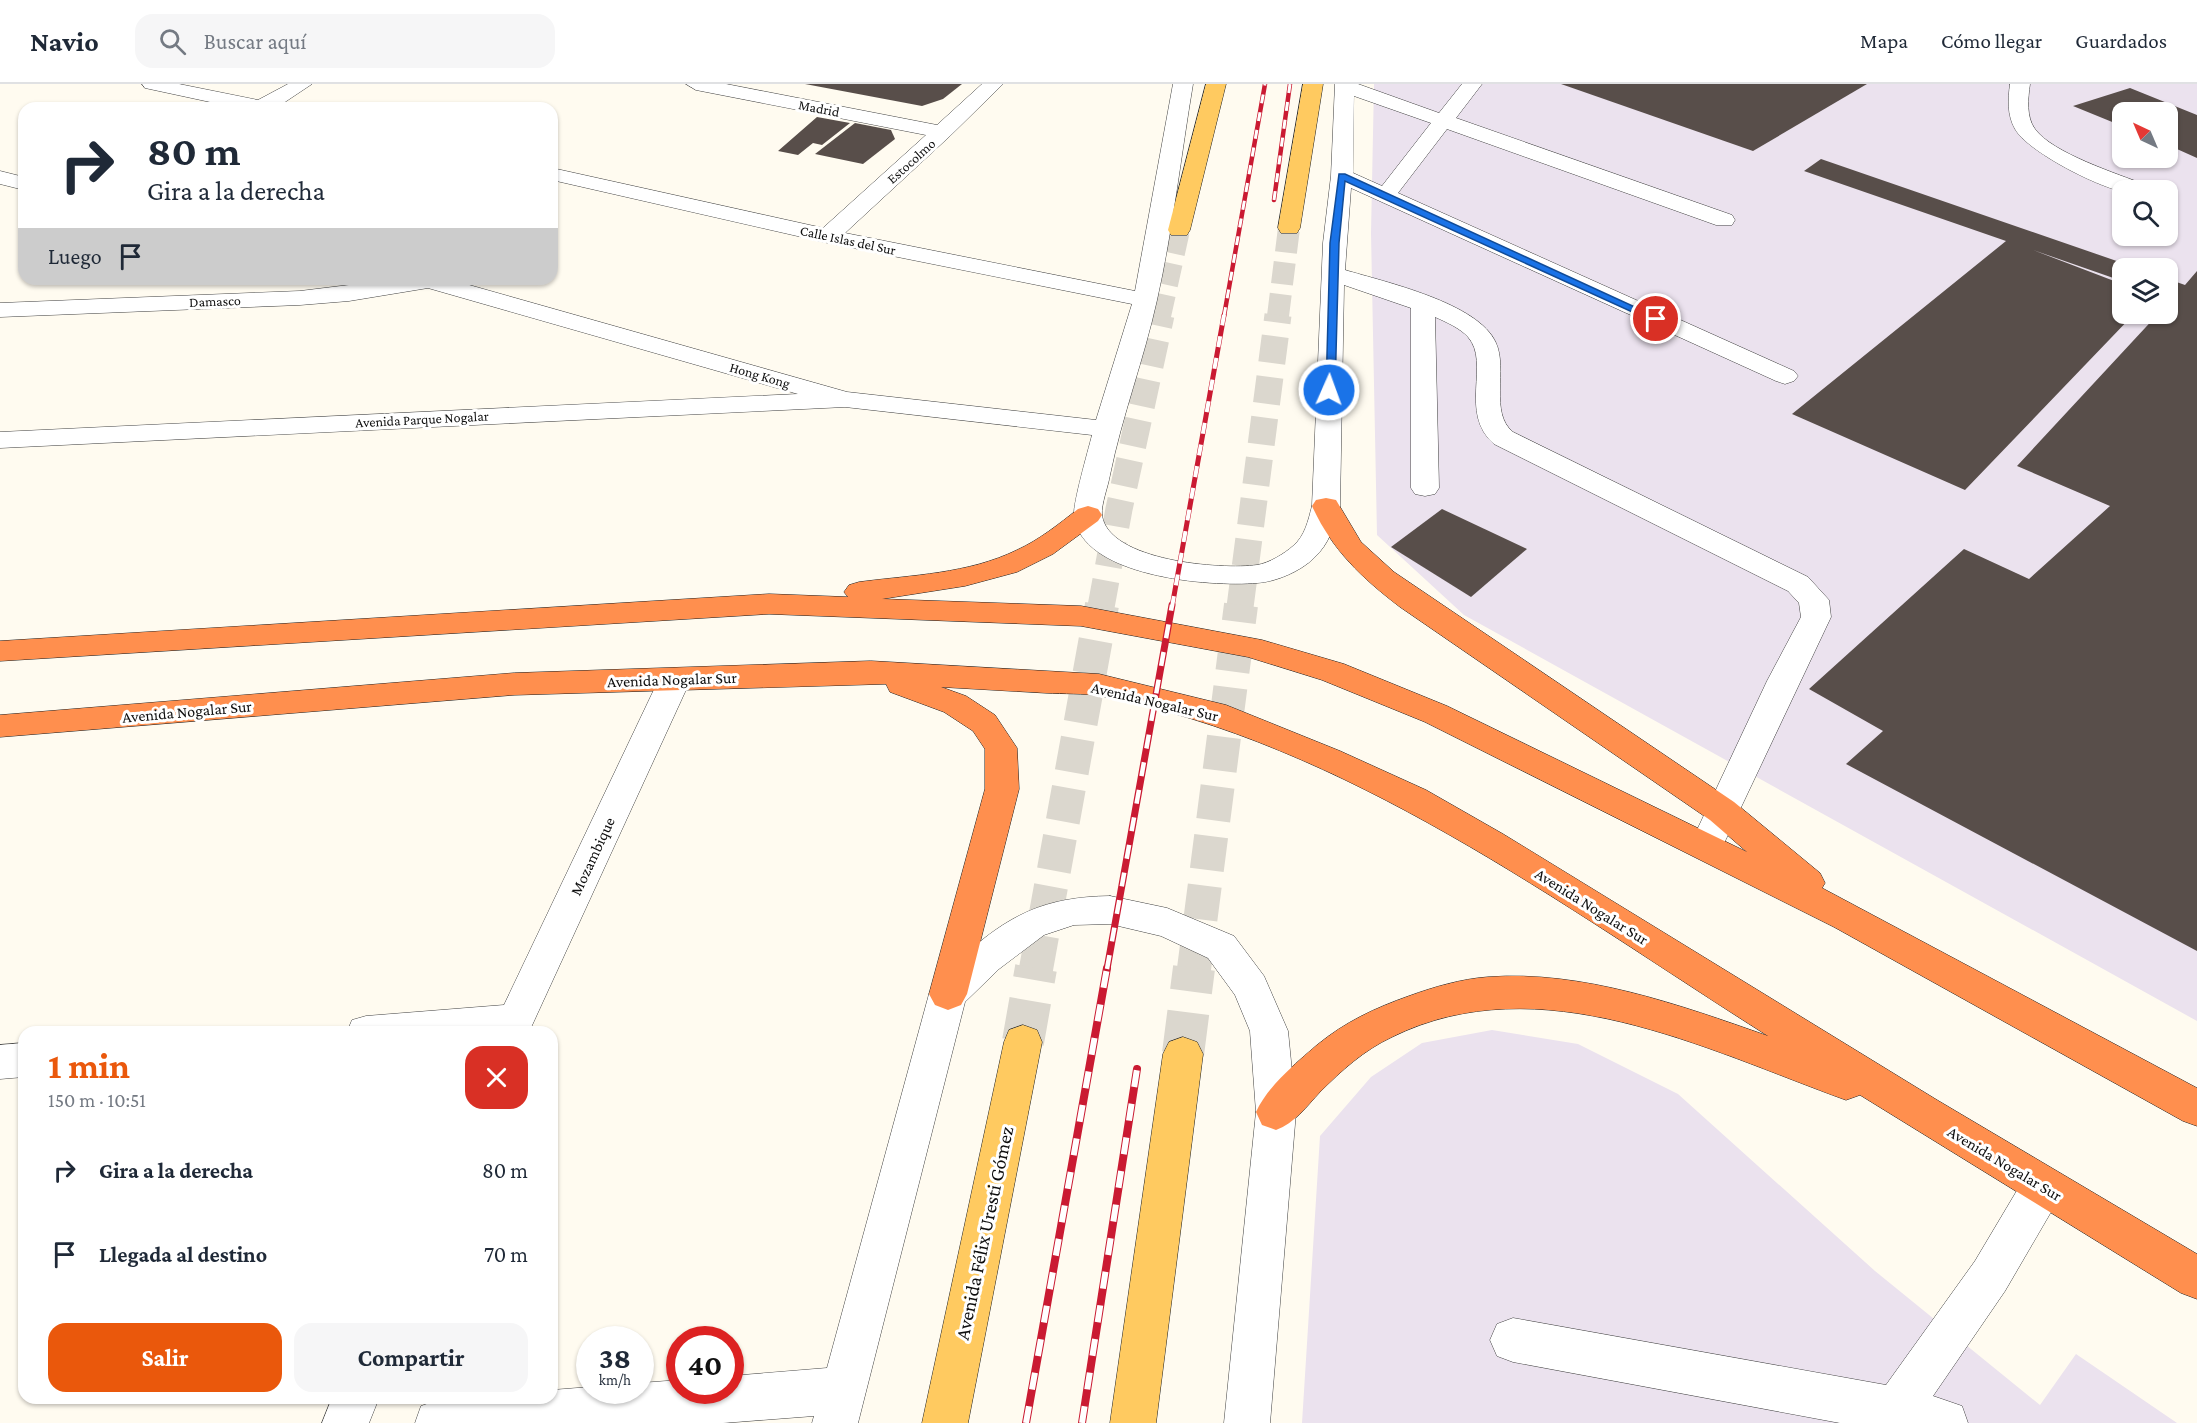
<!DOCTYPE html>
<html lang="es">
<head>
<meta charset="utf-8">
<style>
	:root { --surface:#fff; --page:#f6f6f7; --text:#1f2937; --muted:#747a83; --line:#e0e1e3; --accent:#ea580c }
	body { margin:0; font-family:"Crimson Pro",serif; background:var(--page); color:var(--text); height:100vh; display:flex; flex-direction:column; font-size:22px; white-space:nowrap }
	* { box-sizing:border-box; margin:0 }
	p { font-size:20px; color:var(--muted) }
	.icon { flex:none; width:33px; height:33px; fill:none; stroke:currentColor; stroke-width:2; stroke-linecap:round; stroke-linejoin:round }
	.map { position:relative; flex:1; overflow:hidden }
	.panel { position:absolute; left:18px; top:942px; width:540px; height:378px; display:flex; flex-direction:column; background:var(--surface); border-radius:18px; box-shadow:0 2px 4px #0004 }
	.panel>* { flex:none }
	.hud { position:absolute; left:18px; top:18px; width:540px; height:183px; border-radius:18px; box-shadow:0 2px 4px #0004; background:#fff; color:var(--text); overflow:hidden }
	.needle { width:39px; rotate:316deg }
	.buttons { position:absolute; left:2112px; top:18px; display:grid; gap:12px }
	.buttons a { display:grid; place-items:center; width:66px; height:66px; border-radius:12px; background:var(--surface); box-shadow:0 2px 4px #0004; font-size:30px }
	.speed { position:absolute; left:576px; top:1242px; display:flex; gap:12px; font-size:30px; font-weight:700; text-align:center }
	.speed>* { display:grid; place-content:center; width:78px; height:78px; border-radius:50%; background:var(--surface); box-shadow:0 2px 4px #0004; line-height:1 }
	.speed small { font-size:15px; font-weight:400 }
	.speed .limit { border:9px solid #d22; background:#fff; color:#111 }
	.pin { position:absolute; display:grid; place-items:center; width:51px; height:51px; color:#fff; margin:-26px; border:3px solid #fff; border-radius:50%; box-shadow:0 2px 6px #0007 }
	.me { position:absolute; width:66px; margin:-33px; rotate:2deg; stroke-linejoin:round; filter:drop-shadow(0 0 4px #0008) }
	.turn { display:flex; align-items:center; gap:21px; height:126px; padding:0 30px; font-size:27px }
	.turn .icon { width:78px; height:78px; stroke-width:2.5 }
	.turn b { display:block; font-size:42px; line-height:51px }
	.then { display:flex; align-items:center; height:57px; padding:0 30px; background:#0003; gap:12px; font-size:22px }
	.round { display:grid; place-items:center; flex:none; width:63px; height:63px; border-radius:18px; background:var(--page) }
	.head { display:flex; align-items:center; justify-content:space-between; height:102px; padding:0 30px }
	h1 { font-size:36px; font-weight:700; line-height:45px; color:var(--accent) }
	.button { display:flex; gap:12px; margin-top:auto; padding:12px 30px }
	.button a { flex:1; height:69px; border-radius:18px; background:var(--accent); color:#fff; font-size:24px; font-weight:700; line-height:69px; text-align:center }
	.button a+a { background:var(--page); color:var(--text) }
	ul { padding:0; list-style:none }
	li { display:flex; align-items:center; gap:18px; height:84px; padding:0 30px }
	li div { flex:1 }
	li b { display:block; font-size:22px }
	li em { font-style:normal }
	header { display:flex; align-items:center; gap:36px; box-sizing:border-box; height:84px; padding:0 30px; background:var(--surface); border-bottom:2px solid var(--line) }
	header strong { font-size:28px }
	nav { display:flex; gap:33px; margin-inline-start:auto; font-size:21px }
	.search { width:420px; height:54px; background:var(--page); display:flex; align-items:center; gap:15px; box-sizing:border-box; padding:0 21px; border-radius:18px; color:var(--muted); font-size:22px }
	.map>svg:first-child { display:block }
	.industrial { fill:#ebe2ee; fill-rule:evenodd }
	.building { fill:#584e4a }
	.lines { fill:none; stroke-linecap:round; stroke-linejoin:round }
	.major-tunnel-far3 { stroke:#dbd7ce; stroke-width:22; stroke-dasharray:22 10; stroke-linecap:butt }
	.major-tunnel-far2 { stroke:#dbd7ce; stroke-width:27; stroke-dasharray:27 14; stroke-linecap:butt }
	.major-tunnel-far1 { stroke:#dbd7ce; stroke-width:34; stroke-dasharray:34 16; stroke-linecap:butt }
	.major-tunnel { stroke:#dbd7ce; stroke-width:42; stroke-dasharray:42 21; stroke-linecap:butt }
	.minor-casing { stroke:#414141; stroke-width:1 }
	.major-casing { stroke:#1f1f1f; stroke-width:1 }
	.highway-casing { stroke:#1f1f1f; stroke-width:1 }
	.minor { fill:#fff; fill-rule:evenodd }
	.major { fill:#ffca60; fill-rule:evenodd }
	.highway { fill:#ff8f4e; fill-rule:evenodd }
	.rail-far3-casing { stroke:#ca1a32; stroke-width:4.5 }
	.rail-far2-casing { stroke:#ca1a32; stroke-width:5 }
	.rail-far1-casing { stroke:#ca1a32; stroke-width:7 }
	.rail-casing { stroke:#ca1a32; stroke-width:8 }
	.rail-far3 { stroke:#fff; stroke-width:3; stroke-dasharray:9; stroke-linecap:butt }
	.rail-far2 { stroke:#fff; stroke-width:4; stroke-dasharray:11; stroke-linecap:butt }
	.rail-far1 { stroke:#fff; stroke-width:4.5; stroke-dasharray:14; stroke-linecap:butt }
	.rail { stroke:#fff; stroke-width:6; stroke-dasharray:17; stroke-linecap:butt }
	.route { fill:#1a73e8; stroke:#114b97; stroke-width:1.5 }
	.labels { text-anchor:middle; stroke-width:6; stroke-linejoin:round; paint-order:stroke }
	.far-street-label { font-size:14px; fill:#0e0e0e; stroke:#fff }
	.street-label { font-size:16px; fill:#0e0e0e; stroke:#fff }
	.near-street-label { font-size:20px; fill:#0e0e0e; stroke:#fff }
</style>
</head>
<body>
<header>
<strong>Navio</strong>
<div class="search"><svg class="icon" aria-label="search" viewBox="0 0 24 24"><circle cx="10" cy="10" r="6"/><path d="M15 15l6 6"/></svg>Buscar aquí</div>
<nav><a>Mapa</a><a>Cómo llegar</a><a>Guardados</a></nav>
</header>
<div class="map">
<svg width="2197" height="1339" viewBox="0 0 2197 1339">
	<rect width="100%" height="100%" fill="#fffbf0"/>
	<!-- industrial -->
	<g class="industrial">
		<path d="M 1374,0 L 2197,0 L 2197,937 L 1464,531 L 1377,451 L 1371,149 ZM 2122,28 L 2168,28 L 2168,74 L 2122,74 ZM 2122,106 L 2168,106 L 2168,152 L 2122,152 ZM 2122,184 L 2168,184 L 2168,230 L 2122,230 Z"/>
		<path d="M 1492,946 L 1578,960 L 1678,1010 L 1875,1187 L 2040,1321 L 2076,1270 L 2177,1339 L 1302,1339 L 1320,1052 L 1371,993 L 1422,959 Z"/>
	</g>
	<!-- building -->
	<g class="building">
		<path d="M 805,0 L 962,0 L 943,15 L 922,22 Z"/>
		<path d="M 1561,0 L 1867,0 L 1753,67 Z"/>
		<path d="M 2130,4 L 2197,31 L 2197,74 L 2168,61 L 2168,28 L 2122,28 L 2122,42 L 2073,22 Z"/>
		<path d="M 817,33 L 850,39 L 822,61 L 813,59 L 798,71 L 778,67 Z"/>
		<path d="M 855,39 L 891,46 L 895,55 L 863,80 L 815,70 Z"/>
		<path d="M 1821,75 L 2137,184 L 2122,184 L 2122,197 L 2033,166 L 2122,200 L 2122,230 L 2134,230 L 1965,406 L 1792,330 L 2006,157 L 1804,87 Z"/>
		<path d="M 2197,187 L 2197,867 L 1846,680 L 1883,647 L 1809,605 L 1964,465 L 2029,495 L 2110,422 L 2017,382 L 2158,230 L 2168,230 L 2168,219 L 2172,214 L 2168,213 L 2168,195 L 2185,201 Z"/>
		<path d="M 1442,425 L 1527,465 L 1471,513 L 1391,463 Z"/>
	</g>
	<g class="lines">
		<!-- major-tunnel-far3 -->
		<g class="major-tunnel-far3">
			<path d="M 1160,232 L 1179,146"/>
			<path d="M 1278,232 L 1289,144"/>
		</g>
		<!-- major-tunnel-far2 -->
		<g class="major-tunnel-far2">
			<path d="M 1101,523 L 1119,425 L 1161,231"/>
			<path d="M 1240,523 L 1278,231"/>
		</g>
		<!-- major-tunnel-far1 -->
		<g class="major-tunnel-far1">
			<path d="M 1036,885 L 1102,521"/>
			<path d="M 1194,885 L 1241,521"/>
		</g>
		<!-- major-tunnel -->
		<g class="major-tunnel">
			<path d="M 1023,958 L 1036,884"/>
			<path d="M 1183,970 L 1194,884"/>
		</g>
		<defs>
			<g id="minor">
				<path d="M 142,0 L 179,0 L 258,16 L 288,0 L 312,0 L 276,24 L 238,24 L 145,4 Z"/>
				<path d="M 686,0 L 726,0 L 937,41 L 982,0 L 1003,0 L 950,52 L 845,149 L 1135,207 L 1173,0 L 1193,0 C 1181,71 1173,145 1157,216 C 1144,275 1122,332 1110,391 C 1108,403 1101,420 1102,431 C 1108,477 1222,486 1257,481 C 1269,479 1284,470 1293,462 C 1305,452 1308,437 1312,422 L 1323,159 L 1331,92 L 1335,0 L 1358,0 L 1439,29 L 1462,0 L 1482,0 L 1456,34 L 1732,131 L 1735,136 L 1732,141 L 1716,141 L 1447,45 L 1398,109 L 1794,287 L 1798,292 L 1794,297 L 1785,300 L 1776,297 L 1351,104 L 1345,186 C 1385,198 1479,219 1496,259 C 1508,285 1489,329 1513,348 L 1808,493 L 1829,516 L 1831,533 L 1718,772 L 1706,776 L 1694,772 L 1689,763 L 1767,597 L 1801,533 L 1799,519 L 1788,507 L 1494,360 C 1458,329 1491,279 1468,253 C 1460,244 1446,238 1435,233 L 1439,404 L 1435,410 L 1425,412 L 1415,410 L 1411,404 L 1411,224 L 1344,201 L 1340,422 C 1334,442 1330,459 1314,474 C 1301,487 1276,498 1257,499 C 1210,503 1080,493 1074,431 C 1073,419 1088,367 1092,351 L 845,323 L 0,364 L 0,348 L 798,310 L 428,204 L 349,217 L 300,221 L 0,233 L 0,219 L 300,207 L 398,195 L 448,195 L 847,308 L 1096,336 L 1132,220 L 828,159 L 552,96 L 552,84 L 823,144 L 926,51 L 696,6 ZM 1354,12 L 1431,39 L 1382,102 L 1353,89 Z"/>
				<path d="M 2010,0 L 2030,0 C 2028,14 2026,33 2035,45 C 2052,69 2118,90 2146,101 L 2148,106 C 2140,106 2128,108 2121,107 C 2096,102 2027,67 2015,45 C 2007,31 2008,15 2010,0 Z"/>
				<path d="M 0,87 L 24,93 L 24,106 L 0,100 Z"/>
				<path d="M 675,584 L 686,587 L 691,595 L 529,948 L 347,948 L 352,936 L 366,932 L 504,921 L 659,595 L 664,587 Z"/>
				<path d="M 1110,812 L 1167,824 L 1234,852 L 1264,892 L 1288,947 L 1296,1028 L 1270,1339 L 1224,1339 L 1256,1028 L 1250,947 L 1235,911 L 1208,874 L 1161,852 L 1110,840 L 1074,841 L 1044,851 L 999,885 L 965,918 L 858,1339 L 812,1339 L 814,1332 L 723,1339 L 415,1339 L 421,1322 L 438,1316 L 552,1314 L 552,1306 L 590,1303 L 590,1306 L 640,1306 L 640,1299 L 680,1296 L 680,1306 L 730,1306 L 730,1292 L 827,1284 L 929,910 C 936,896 948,886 960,875 C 1008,831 1044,813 1110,812 Z"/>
				<path d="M 24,959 L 24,993 L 0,995 L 0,961 Z"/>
				<path d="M 2043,1083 L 2058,1088 L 2064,1102 L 2058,1116 L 2005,1207 L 1933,1312 L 1962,1322 L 1968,1339 L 1840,1339 L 1513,1278 L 1497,1272 L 1490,1256 L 1497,1240 L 1513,1234 L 1886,1301 L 1975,1177 L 2028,1088 Z"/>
				<path d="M 332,1314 L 379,1314 L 369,1339 L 322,1339 Z"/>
			</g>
			<g id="major">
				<path d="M 1206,0 L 1226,0 L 1190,146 L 1187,151 L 1171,151 L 1168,146 Z"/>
				<path d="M 1303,0 L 1323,0 L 1300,144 L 1297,149 L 1281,149 L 1278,144 Z"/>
				<path d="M 1023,941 L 1037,946 L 1042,958 L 968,1339 L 922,1339 L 1004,958 L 1009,946 Z"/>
				<path d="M 1183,953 L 1197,958 L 1203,970 L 1156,1339 L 1110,1339 L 1163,970 L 1169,958 Z"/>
			</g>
			<g id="highway">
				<path d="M 1326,414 L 1336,416 L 1361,458 L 1394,488 L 1734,718 L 1820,789 L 1825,799 L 1822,804 L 2197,1004 L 2197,1042 L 2183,1037 L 1834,843 L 1425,638 L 1322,596 L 1248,573 L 1081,542 L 769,530 L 0,577 L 0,557 L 769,510 L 848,513 L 844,508 L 849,501 L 859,498 C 912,491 968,490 1017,466 C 1039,456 1059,440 1078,425 L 1088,422 L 1098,425 L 1102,431 L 1098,437 L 1053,470 L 1017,488 L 965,502 L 882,515 L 1081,522 L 1262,556 L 1344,580 L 1447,622 L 1747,768 L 1710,736 L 1400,523 C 1362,494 1332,466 1312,422 L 1316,416 Z"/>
				<path d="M 871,577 L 1099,590 L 1226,621 L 1340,667 L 1426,706 L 1503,750 L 1937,1016 L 2197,1170 L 2197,1215 L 2181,1209 L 1860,1011 L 1846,1016 C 1705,965 1540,880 1392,953 C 1364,966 1341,987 1320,1008 C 1306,1023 1295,1039 1276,1046 L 1262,1041 L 1256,1028 C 1268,1002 1295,980 1317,961 C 1345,938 1375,924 1409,912 C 1434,903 1461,895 1488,893 C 1582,886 1680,921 1768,952 C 1561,821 1346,659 1101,612 C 1083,609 1064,610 1046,609 C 1011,607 976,605 941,603 L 966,612 L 995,631 L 1017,664 L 1019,705 L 967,910 L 961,921 L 948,926 L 935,921 L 929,910 L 985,705 L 985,665 L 973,647 L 944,628 L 890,608 L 886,600 L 514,611 L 0,653 L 0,631 L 514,589 Z"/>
			</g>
		</defs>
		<!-- minor casing -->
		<use href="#minor" class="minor-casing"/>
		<!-- major casing -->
		<use href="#major" class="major-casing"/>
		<!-- highway casing -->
		<use href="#highway" class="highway-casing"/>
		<!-- minor -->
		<use href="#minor" class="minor"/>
		<!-- major -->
		<use href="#major" class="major"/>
		<!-- highway -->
		<use href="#highway" class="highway"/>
		<defs>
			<g id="rail-far3">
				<path d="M 1274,116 L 1290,0"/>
				<path d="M 1224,232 L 1265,0"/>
			</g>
			<path id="rail-far2" d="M 1172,523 L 1224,231"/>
			<path id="rail-far1" d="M 1107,885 L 1172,521"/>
			<g id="rail">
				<path d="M 1026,1339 L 1107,884"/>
				<path d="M 1082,1339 L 1137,985"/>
			</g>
		</defs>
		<!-- rail-far3 casing -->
		<use href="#rail-far3" class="rail-far3-casing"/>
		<!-- rail-far2 casing -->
		<use href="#rail-far2" class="rail-far2-casing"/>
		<!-- rail-far1 casing -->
		<use href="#rail-far1" class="rail-far1-casing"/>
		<!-- rail casing -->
		<use href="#rail" class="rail-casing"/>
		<!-- rail-far3 -->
		<use href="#rail-far3" class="rail-far3"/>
		<!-- rail-far2 -->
		<use href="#rail-far2" class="rail-far2"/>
		<!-- rail-far1 -->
		<use href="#rail-far1" class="rail-far1"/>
		<!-- rail -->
		<use href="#rail" class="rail"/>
	</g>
	<!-- route -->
	<path class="route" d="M 1339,90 L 1345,90 L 1661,235 L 1652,237 L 1345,97 L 1339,159 L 1335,306 L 1326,308 L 1330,159 Z"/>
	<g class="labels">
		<!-- far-street labels -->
		<g class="far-street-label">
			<text transform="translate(819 24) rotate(11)" y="5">Madrid</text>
			<text transform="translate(911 77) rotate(-42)" y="5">Estocolmo</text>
			<text transform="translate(848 156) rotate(12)" y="5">Calle Islas del Sur</text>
			<text transform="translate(215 217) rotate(-2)" y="5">Damasco</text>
			<text transform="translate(760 291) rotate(16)" y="5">Hong Kong</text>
			<text transform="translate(422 335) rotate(-3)" y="5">Avenida Parque Nogalar</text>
		</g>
		<!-- street labels -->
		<g class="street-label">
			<text transform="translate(672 595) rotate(-2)" y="6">Avenida Nogalar Sur</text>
			<text transform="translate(1155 617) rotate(13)" y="6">Avenida Nogalar Sur</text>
			<text transform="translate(187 627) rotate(-5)" y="6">Avenida Nogalar Sur</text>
			<text transform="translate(592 772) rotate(-65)" y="6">Mozambique</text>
			<text transform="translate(1592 822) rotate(32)" y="6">Avenida Nogalar Sur</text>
			<text transform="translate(2005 1079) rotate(31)" y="6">Avenida Nogalar Sur</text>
		</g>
		<!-- near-street labels -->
		<g class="near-street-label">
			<text transform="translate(984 1149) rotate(-78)" y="7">Avenida Félix Uresti Gómez</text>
		</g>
	</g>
</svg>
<div class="buttons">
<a><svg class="needle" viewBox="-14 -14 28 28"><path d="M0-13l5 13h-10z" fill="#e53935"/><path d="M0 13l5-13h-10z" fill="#747a83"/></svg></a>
<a><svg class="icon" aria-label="search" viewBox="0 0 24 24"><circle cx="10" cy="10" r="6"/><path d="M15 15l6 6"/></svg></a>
<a><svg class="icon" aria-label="layers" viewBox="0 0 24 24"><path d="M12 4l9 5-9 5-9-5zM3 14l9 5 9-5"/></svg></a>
</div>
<div class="speed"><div>38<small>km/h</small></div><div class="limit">40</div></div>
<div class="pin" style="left:1656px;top:235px;background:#d93025"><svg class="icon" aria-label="arrive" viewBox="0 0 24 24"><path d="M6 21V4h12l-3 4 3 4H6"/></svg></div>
<svg class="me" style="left:1329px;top:306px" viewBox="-20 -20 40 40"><circle r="17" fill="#1a73e8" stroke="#fff" stroke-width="3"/><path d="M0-11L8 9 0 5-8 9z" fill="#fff"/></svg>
<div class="hud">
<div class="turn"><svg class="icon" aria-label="right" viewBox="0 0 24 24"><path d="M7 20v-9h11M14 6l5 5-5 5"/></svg><div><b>80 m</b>Gira a la derecha</div></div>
<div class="then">Luego<svg class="icon" aria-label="arrive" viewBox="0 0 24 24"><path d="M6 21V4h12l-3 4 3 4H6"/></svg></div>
</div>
<section class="panel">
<div class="head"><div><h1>1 min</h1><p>150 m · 10:51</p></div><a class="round" style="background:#d93025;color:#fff"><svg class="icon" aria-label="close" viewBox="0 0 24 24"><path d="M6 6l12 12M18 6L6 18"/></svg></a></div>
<ul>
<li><svg class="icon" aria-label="right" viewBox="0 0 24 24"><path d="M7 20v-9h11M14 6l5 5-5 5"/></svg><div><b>Gira a la derecha</b></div><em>80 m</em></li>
<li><svg class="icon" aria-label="arrive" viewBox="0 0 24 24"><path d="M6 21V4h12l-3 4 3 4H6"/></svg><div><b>Llegada al destino</b></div><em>70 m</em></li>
</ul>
<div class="button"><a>Salir</a><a>Compartir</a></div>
</section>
</div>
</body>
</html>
